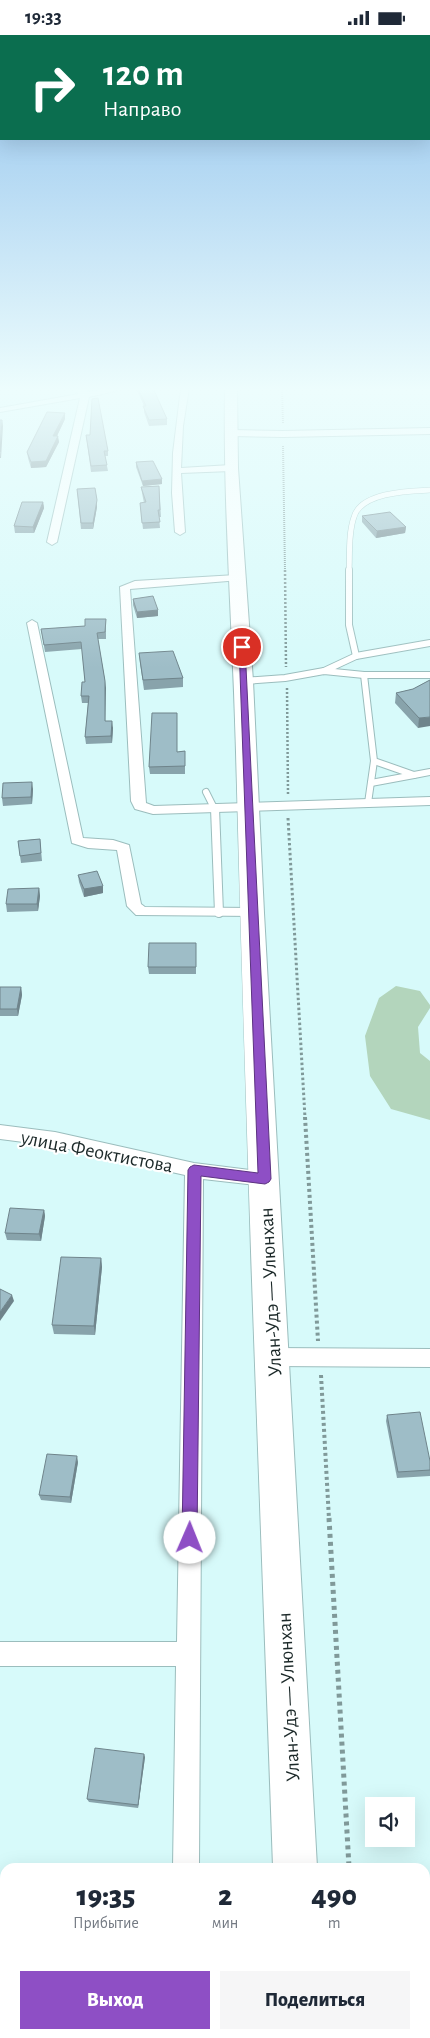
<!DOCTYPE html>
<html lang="ru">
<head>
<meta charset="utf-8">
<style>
	:root { --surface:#fff; --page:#f6f6f7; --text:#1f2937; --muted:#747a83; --accent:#8e4fc5 }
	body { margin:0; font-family:"Alegreya Sans",sans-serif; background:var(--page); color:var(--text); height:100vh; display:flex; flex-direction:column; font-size:19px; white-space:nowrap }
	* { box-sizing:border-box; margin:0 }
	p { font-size:16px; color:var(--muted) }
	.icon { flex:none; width:28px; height:28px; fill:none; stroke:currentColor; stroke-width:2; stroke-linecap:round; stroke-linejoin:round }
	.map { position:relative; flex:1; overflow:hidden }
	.panel { position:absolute; left:0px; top:1828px; width:430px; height:176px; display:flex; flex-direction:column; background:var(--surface); border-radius:15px 15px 0 0; box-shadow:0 5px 20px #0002 }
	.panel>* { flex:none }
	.guide { position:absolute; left:0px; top:0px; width:430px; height:105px; box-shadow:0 5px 20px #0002; background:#0b6e4f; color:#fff; overflow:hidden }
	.fabs { position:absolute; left:365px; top:1762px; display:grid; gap:10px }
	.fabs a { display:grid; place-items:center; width:50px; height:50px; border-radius:0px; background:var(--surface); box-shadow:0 5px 20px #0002; font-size:25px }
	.pin { position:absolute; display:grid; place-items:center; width:42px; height:42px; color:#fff; margin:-21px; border:2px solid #fff; border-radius:50%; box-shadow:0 1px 5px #0007 }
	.me { position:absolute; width:55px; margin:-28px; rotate:1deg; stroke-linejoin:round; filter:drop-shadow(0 0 4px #0008) }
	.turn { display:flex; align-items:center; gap:18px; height:105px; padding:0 20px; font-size:22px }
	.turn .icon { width:65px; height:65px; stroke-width:2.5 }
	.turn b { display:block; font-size:35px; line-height:42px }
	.eta { display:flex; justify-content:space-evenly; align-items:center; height:85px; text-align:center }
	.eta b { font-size:30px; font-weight:800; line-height:35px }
	.primary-button { display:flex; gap:10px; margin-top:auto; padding:10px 20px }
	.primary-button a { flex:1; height:58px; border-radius:0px; background:var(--accent); color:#fff; font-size:20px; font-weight:800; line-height:58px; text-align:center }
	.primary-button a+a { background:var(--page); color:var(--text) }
	.status { display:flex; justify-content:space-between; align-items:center; height:35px; padding:0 25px; background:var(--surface); direction:ltr }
	.status svg { height:14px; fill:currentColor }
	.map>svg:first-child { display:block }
	.green { fill:#b3d5bc }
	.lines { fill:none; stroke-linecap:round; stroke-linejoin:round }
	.service-far2-casing { stroke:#9bbdbd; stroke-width:6 }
	.service-far1-casing { stroke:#9bbdbd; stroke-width:8 }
	.service-casing { stroke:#9bbdbd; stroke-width:10 }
	.minor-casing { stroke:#9bbdbd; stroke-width:2 }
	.tertiary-casing { stroke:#9bbdbd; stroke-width:2 }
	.primary-casing { stroke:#9bbdbd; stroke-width:2 }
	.path-far4 { stroke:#809999; stroke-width:2; stroke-dasharray:1 1; stroke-linecap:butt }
	.path-far3 { stroke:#809999; stroke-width:2.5; stroke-dasharray:2 2; stroke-linecap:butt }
	.path-far2 { stroke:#809999; stroke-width:3; stroke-dasharray:2.5 2.5; stroke-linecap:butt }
	.path-far1 { stroke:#809999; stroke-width:4; stroke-dasharray:3 3; stroke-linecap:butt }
	.path { stroke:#809999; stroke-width:5; stroke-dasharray:4 4; stroke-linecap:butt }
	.service-far2 { stroke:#fff; stroke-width:5 }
	.service-far1 { stroke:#fff; stroke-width:6 }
	.service { stroke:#fff; stroke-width:8 }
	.minor { fill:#fff; fill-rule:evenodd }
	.tertiary { fill:#fff; fill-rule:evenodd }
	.primary { fill:#fff; fill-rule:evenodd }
	.wall { fill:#88a3ab }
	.shaded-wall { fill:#6f848b }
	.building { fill:#9ebdc7; stroke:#6f848b }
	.route { fill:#8e4fc5; stroke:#5c3380 }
	.labels { text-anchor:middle; stroke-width:4.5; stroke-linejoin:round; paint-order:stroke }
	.street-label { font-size:20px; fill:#1c2929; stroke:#fff }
</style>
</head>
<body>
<div class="status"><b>19:33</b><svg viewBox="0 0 49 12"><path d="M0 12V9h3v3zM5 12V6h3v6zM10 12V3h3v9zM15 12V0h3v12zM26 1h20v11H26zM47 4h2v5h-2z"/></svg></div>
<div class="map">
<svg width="430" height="2003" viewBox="0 0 430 2003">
	<rect width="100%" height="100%" fill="#d7fafa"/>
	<!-- green -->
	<path class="green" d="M 396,951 L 420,956 L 430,970 L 430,973 L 418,992 L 420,1018 L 430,1026 L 430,1085 L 391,1074 L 370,1041 L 365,1001 L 379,963 Z"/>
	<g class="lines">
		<defs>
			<path id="service-far2" d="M 349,537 C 350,519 348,499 354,482 C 361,457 409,456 430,455"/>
			<g id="service-far1">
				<path d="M 349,535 L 349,590 L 356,621"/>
				<path d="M 324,636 L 356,621 L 430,608"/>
				<path d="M 364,640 L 374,726 L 414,740 L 430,737"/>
				<path d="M 244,646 L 285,643 L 324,636 L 364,640 L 430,640"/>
				<path d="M 371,748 L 414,740"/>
				<path d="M 206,757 L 215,775"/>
				<path d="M 368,768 L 374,726"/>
			</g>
			<path id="service" d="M 215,773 L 219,878"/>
			<g id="minor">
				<path d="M 74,353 L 82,353 L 87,357 L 113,353 L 128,353 L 89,362 L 57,507 L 52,510 L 47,507 L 80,363 L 0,377 L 0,373 L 79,359 Z"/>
				<path d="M 181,353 L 189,353 L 183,391 L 181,433 L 231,430 L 235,433 L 231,436 L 181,438 L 185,497 L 180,500 L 175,497 L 172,458 L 173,418 Z"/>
				<path d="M 236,540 L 241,543 L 240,545 L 130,554 L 146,768 L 154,771 L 430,762 L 430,770 L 153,779 L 135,774 L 131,766 L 120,552 L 135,546 Z"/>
				<path d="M 32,585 L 37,588 L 83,803 L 113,805 L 129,810 L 141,869 L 145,872 L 252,873 L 257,875 L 259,878 L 257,881 L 136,880 L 127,871 L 117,815 L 88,813 L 72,808 L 27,588 Z"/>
				<path d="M 0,1090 L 55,1097 L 194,1128 L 265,1137 L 271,1139 L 274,1144 L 271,1149 L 265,1151 L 203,1144 L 199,1832 L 173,1832 L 176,1631 L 0,1631 L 0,1607 L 177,1607 L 185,1140 L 55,1111 L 0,1104 Z"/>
				<path d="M 273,1313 L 430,1314 L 430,1332 L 273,1331 L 266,1329 L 263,1322 L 266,1315 Z"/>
				<path d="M 171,1999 L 200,1999 L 199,2003 L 169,2003 Z"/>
			</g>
			<path id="tertiary" d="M 430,393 L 430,399 L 283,402 L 232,401 L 226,398 L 232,395 L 283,396 Z"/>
			<g id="primary">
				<path d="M 225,353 L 237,353 L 238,433 L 253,646 L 264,878 L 317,1832 L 273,1832 C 260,1460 245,1089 236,717 C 233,596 223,475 225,353 Z"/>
				<path d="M 279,1999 L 325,1999 L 327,2003 L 279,2003 Z"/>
			</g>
		</defs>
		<!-- service-far2 casing -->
		<use href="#service-far2" class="service-far2-casing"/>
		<!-- service-far1 casing -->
		<use href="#service-far1" class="service-far1-casing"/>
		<!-- service casing -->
		<use href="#service" class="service-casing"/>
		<!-- minor casing -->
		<use href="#minor" class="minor-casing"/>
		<!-- tertiary casing -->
		<use href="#tertiary" class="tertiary-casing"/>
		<!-- primary casing -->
		<use href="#primary" class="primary-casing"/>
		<!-- path-far4 -->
		<g class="path-far4">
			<path d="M 282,353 L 283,389"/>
			<path d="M 283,411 L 285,537"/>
		</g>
		<!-- path-far3 -->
		<g class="path-far3">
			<path d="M 285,535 L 286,632"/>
			<path d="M 287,653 L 288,759"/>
		</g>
		<!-- path-far2 -->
		<path class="path-far2" d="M 288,783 L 305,1083"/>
		<!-- path-far1 -->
		<g class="path-far1">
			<path d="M 305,1082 L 318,1306"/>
			<path d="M 321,1340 L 329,1484"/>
		</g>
		<!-- path -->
		<g class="path">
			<path d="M 329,1483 L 349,1832"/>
			<path d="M 359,1999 L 360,2003"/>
		</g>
		<!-- service-far2 -->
		<use href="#service-far2" class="service-far2"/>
		<!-- service-far1 -->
		<use href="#service-far1" class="service-far1"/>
		<!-- service -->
		<use href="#service" class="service"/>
		<!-- minor -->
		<use href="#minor" class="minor"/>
		<!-- tertiary -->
		<use href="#tertiary" class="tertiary"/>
		<!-- primary -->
		<use href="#primary" class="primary"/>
	</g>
	<!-- wall -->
	<g class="wall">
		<path d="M 136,353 L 153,353 L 167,384 L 167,390 L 149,391 L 144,377 L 144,371 Z"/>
		<path d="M 65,384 L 57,401 L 59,407 L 46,432 L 31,433 L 28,423 L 27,417 Z"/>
		<path d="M 86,400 L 108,416 L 108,421 L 105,421 L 108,436 L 91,437 Z"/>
		<path d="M 136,427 L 162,449 L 143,451 L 136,432 Z"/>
		<path d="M 159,451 L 161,482 L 159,482 L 160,493 L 143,494 L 140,468 L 144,468 L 142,458 L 141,452 Z"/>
		<path d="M 77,454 L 97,472 L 93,494 L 81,494 Z"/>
		<path d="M 43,467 L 44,473 L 34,498 L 15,498 L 14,491 Z"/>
		<path d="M 362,481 L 406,492 L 405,498 L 376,503 L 362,487 Z"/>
		<path d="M 133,564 L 158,575 L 158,581 L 137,583 L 133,570 Z"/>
		<path d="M 106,584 L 106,604 L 98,604 L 105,646 L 105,686 L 113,693 L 112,708 L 86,709 L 85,702 L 88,668 L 82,668 L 81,661 L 85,647 L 82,614 L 45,617 L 41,594 L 85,591 Z"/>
		<path d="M 139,618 L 183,643 L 183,652 L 144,655 L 140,628 Z"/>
		<path d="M 430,645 L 418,693 L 395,668 L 396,658 L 413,654 Z"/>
		<path d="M 185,716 L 185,739 L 150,739 L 149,732 L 178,717 Z"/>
		<path d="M 33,754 L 32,769 L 3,771 L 2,763 Z"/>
		<path d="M 40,804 L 42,826 L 21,828 L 18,806 Z"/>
		<path d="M 78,840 L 103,851 L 103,858 L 84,862 L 79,847 Z"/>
		<path d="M 39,853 L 40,861 L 38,876 L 7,877 L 6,869 Z"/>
		<path d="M 196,908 L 196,939 L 149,939 L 148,932 Z"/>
		<path d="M 0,952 L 21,952 L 22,960 L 18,981 L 0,981 Z"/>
		<path d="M 44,1175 L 45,1181 L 41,1206 L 7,1205 L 5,1198 Z"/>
		<path d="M 101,1223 L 102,1232 L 95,1300 L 54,1299 L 52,1290 Z"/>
		<path d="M 387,1380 L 430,1426 L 430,1441 L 397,1443 L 386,1386 Z"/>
		<path d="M 78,1427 L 71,1468 L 41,1465 L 39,1460 Z"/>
		<path d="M 145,1722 L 138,1773 L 89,1767 L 87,1764 Z"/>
	</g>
	<!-- shaded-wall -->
	<g class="shaded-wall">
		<path d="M 65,378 L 65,384 L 54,407 L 53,401 Z"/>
		<path d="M 2,385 L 3,391 L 1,423 L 0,423 Z"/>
		<path d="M 58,401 L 59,407 L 46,432 L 31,433 L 31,427 Z"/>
		<path d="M 162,444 L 162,449 L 143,451 L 142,446 Z"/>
		<path d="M 97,465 L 97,472 L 93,494 L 93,488 Z"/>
		<path d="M 43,467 L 44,473 L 34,498 L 33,492 Z"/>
		<path d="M 406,492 L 405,498 L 376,503 L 377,496 Z"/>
		<path d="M 158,575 L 158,581 L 137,583 L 137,577 Z"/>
		<path d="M 105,646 L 106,653 L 105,693 Z"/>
		<path d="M 430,682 L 430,691 L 418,693 L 419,683 Z"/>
		<path d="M 112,686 L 113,693 L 112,708 L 111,701 Z"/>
		<path d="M 32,747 L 33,754 L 32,769 L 31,762 Z"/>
		<path d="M 103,851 L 103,858 L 84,862 L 84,854 Z"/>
		<path d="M 39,853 L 40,861 L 38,876 L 37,869 Z"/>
		<path d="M 21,952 L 22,960 L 18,981 L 17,974 Z"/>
		<path d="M 44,1175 L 45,1181 L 41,1206 L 39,1199 Z"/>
		<path d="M 101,1223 L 102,1232 L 95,1300 L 94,1291 Z"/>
		<path d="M 12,1260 L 14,1266 L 0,1286 L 0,1277 Z"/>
		<path d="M 77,1421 L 78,1427 L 71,1468 L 70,1462 Z"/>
		<path d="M 144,1719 L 145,1722 L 138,1773 L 138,1770 Z"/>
	</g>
	<!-- building -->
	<g class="building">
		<path d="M 138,353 L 153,353 L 167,384 L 149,385 L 143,371 L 146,371 Z"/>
		<path d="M 98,363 L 108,416 L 104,416 L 107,430 L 91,431 L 86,400 L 90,400 L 92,364 Z"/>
		<path d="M 47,377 L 65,378 L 53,401 L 58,401 L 46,426 L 31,427 L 27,417 Z"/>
		<path d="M 0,385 L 2,385 L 0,417 Z"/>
		<path d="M 153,426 L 162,444 L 142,446 L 136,427 Z"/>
		<path d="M 159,451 L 160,475 L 158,475 L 160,487 L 142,488 L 140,468 L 146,467 L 141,452 Z"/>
		<path d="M 95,453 L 97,465 L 93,488 L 81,488 L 77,454 Z"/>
		<path d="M 22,467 L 43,467 L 33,492 L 14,491 Z"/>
		<path d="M 390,477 L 406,492 L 377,496 L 362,481 Z"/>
		<path d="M 153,561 L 158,575 L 137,577 L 133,564 Z"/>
		<path d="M 85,584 L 106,584 L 105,597 L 97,598 L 105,646 L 105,686 L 112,686 L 111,701 L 85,702 L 89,661 L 81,661 L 82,647 L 85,647 L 81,607 L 44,610 L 41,594 L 85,591 Z"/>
		<path d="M 173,616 L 183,643 L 143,645 L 139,618 Z"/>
		<path d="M 430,645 L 430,682 L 419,683 L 396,658 L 413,654 L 428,646 Z"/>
		<path d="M 152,678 L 177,678 L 177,717 L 185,716 L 185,731 L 149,732 Z"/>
		<path d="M 32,747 L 31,762 L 2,763 L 3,748 Z"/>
		<path d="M 40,804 L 41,818 L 20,821 L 18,806 Z"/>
		<path d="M 97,836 L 103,851 L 84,854 L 78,840 Z"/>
		<path d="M 39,853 L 37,869 L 6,869 L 8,854 Z"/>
		<path d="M 149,908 L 196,908 L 196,932 L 148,932 Z"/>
		<path d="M 0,952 L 21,952 L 17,974 L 0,974 Z"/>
		<path d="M 10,1173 L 44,1175 L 39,1199 L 5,1198 Z"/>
		<path d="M 61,1222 L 101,1223 L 94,1291 L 52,1290 Z"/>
		<path d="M 0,1254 L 12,1260 L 0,1277 Z"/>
		<path d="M 420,1377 L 430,1426 L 430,1435 L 398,1437 L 387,1380 Z"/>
		<path d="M 47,1419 L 77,1421 L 70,1462 L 39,1460 Z"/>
		<path d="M 95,1713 L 144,1719 L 138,1770 L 87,1764 Z"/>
		<path d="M 15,1999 L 69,1999 L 68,2003 L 14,2003 Z"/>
	</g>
	<!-- sky -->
	<linearGradient id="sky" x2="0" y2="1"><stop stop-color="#91c2ed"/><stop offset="0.56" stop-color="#edfdfd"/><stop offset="1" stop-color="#edfdfd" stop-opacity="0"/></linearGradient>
	<rect width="430" height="633" fill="url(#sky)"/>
	<!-- route -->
	<path class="route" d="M 239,610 L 245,612 L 271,1144 L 269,1147 L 265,1149 L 201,1141 L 197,1503 L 195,1509 L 190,1511 L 184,1509 L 182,1503 L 188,1135 L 190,1132 L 194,1130 L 258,1138 Z"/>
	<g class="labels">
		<!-- street labels -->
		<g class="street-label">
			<text transform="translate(97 1116) rotate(11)" y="7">улица Феоктистова</text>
			<text transform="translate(270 1257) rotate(-93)" y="7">Улан-Удэ — Улюнхан</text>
			<text transform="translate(288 1662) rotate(-93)" y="7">Улан-Удэ — Улюнхан</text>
		</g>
	</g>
</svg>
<div class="fabs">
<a><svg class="icon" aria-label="sound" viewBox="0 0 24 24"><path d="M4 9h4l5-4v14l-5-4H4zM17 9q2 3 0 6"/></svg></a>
</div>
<div class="pin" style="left:242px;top:612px;background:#d93025"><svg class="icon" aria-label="arrive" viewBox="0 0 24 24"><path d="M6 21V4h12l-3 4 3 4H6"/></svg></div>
<svg class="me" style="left:190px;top:1503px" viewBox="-20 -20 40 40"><circle r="19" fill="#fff"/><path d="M0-13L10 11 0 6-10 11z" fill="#8e4fc5"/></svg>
<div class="guide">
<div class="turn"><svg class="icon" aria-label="right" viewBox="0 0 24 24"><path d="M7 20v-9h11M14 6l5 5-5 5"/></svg><div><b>120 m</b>Направо</div></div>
</div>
<section class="panel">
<div class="eta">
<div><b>19:35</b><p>Прибытие</p></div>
<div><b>2</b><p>мин</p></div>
<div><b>490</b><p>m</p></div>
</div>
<div class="primary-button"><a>Выход</a><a>Поделиться</a></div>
</section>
</div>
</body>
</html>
